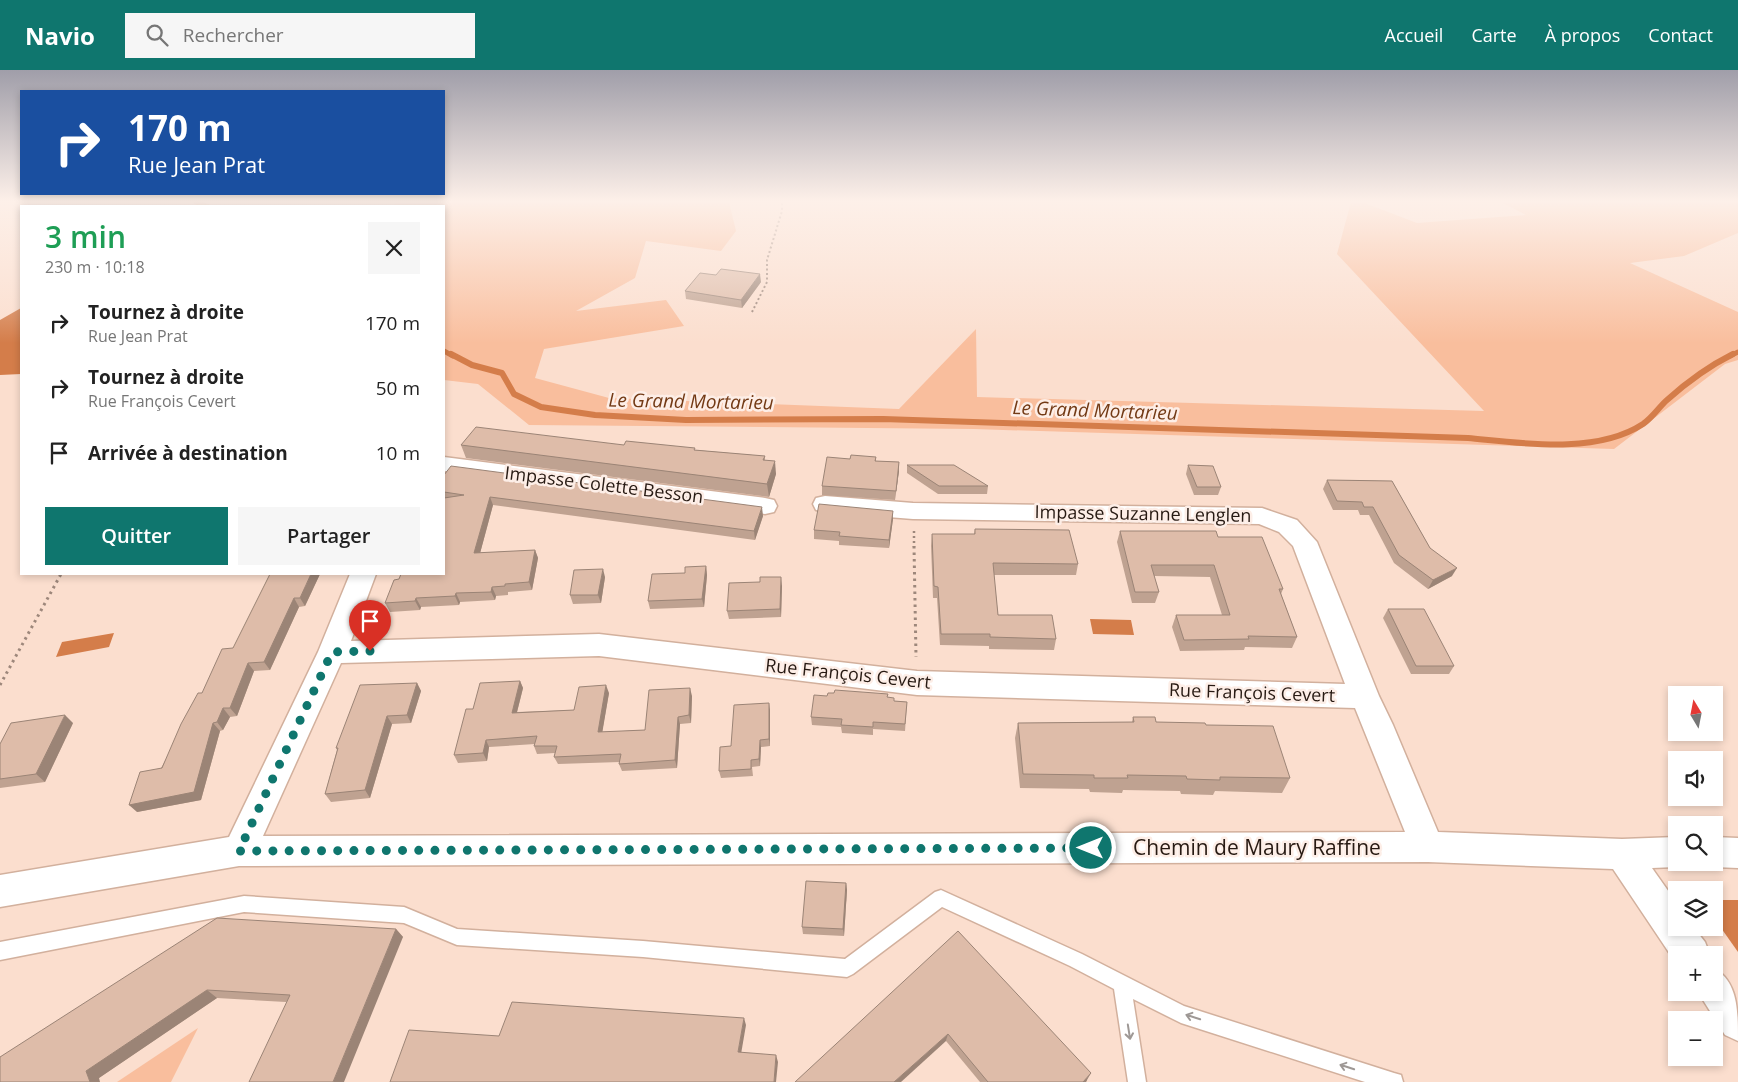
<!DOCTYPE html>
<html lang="fr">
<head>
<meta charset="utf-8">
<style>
	:root { --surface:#fff; --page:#f6f6f6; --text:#222; --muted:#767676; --accent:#0f766e }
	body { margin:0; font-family:"Open Sans",sans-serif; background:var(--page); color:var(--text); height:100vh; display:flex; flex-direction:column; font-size:19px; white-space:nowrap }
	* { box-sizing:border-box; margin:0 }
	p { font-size:16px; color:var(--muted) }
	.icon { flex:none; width:28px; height:28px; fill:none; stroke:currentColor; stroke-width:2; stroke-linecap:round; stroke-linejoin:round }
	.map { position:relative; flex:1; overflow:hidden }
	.panel { position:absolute; left:20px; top:135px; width:425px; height:370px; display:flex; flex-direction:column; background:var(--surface); border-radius:0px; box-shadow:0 2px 8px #0003 }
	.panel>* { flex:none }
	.top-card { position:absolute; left:20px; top:20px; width:425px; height:105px; border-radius:0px; box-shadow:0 2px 8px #0003; background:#1a4fa0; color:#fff; overflow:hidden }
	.needle { width:32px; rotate:350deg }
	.tools { position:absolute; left:1668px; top:616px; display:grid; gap:10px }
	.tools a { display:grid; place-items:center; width:55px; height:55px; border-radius:0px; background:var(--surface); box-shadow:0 2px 8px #0003; font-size:25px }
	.pin { position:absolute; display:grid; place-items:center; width:42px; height:42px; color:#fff; margin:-51px -21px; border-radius:50% 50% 50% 0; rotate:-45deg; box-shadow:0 0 5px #0007 }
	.pin .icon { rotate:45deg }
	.me { position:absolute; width:55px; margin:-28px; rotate:270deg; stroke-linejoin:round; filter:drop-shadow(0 0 4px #0008) }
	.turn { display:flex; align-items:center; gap:18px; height:105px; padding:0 25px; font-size:22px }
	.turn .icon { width:65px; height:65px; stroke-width:2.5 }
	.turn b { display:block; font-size:35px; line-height:42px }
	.round { display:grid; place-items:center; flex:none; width:52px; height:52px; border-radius:0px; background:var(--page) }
	.summary { display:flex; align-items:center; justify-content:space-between; height:85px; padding:0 25px }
	h1 { font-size:30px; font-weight:600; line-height:38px; color:#1e9e55 }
	.cta { display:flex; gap:10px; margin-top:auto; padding:10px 25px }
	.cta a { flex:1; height:58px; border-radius:0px; background:var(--accent); color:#fff; font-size:20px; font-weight:600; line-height:58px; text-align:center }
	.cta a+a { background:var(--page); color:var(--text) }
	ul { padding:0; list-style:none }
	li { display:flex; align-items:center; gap:15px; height:65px; padding:0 25px }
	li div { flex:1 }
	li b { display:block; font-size:19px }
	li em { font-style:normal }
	header { display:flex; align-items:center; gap:30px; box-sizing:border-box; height:70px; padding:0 25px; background:var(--accent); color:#fff }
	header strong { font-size:24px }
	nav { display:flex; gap:28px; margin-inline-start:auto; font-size:18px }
	.search { width:350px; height:45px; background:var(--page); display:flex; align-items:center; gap:12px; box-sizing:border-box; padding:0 18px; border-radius:0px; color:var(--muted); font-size:19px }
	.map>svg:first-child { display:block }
	.green { fill:#f9be9d }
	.water { fill:#d47d4a }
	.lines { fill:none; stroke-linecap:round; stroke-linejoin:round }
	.stream-far1 { stroke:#d47d4a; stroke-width:5 }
	.stream { stroke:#d47d4a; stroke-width:6 }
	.service-casing { stroke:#d2b09d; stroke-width:3 }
	.minor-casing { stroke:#d2b09d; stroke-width:3 }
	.path-far2 { stroke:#9d877b; stroke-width:2; stroke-dasharray:2 2.5; stroke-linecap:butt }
	.path-far1 { stroke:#9d877b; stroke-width:2.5; stroke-dasharray:2 3; stroke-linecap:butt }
	.path { stroke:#9d877b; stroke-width:3; stroke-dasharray:2.5 4; stroke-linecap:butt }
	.service { fill:#fff; fill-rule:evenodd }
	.minor { fill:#fff; fill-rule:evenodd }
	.wall { fill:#bfa291 }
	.shaded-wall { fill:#9b8476 }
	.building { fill:#debca9; stroke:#9b8476 }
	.oneway { stroke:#9e9895 }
	.route { stroke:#0f766e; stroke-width:9; stroke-dasharray:0 16.2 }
	.labels { text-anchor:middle; stroke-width:5; stroke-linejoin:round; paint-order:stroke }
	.street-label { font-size:18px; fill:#271a13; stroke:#fdeee7 }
	.water-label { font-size:19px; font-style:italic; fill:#733a15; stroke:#fdeee7 }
	.near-street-label { font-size:21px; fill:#271a13; stroke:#fdeee7 }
</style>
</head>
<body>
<header>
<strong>Navio</strong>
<div class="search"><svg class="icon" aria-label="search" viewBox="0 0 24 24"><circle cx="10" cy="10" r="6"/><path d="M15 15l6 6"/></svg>Rechercher</div>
<nav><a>Accueil</a><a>Carte</a><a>À propos</a><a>Contact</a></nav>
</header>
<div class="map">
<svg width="1738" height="1012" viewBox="0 0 1738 1012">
	<rect width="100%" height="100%" fill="#fbdece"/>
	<!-- green -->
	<g class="green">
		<path d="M 393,132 L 729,132 L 736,161 L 721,181 L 646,171 L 635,208 L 576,241 L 666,230 L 684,256 L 544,279 L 535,308 L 609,328 L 899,339 L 976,259 L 977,327 L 1484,341 L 1337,184 L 1351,132 L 1362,132 L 1417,153 L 1526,145 L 1501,132 L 1738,132 L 1738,163 L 1684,186 L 1630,193 L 1738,242 L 1738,290 L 1725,294 L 1614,379 L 974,359 L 529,355 L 478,314 L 444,310 L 444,136 L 397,136 Z"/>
		<path d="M 198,958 L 171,1012 L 117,1012 Z"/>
	</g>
	<!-- water -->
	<g class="water">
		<path d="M 21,238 L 21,304 L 0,305 L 0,250 Z"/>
		<path d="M 1090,549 L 1131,550 L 1134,565 L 1093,564 Z"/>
		<path d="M 114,563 L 109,577 L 56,587 L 62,572 Z"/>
		<path d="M 1721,830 L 1738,830 L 1738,882 L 1714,848 L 1714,842 Z"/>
	</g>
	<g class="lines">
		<!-- stream-far1 -->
		<g class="stream-far1">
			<path d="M 196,132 L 207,136"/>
			<path d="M 444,281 L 453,286"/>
			<path d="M 1730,286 L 1738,282"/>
		</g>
		<!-- stream -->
		<path class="stream" d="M 451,284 L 472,295 L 502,303 L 514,324 L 541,337 L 595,345 L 686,350 L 883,349 L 1468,368 C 1521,373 1596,385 1643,354 C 1653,347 1659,337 1667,330 C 1687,312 1709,296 1733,284"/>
		<defs>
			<path id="service" d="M 941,820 L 1082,884 L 1184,936 L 1394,1003 L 1401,1005 L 1403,1012 L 1365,1012 L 1181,953 L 1133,929 L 1146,1012 L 1128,1012 L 1114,919 L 1070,896 L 942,837 L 853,904 L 847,907 L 643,887 L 457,875 L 404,853 L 244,842 L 0,890 L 0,872 L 244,826 L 404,837 L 457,859 L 643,871 L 845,889 L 935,822 Z"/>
			<g id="minor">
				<path d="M 444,387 L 765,428 L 774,430 L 777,436 L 774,442 L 765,444 L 444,401 Z"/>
				<path d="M 825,426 L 913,433 L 1262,438 L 1297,450 L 1317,472 L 1379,626 L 1393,655 L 1438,762 L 1622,769 L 1676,767 L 1676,792 L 1688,793 L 1676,797 L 1652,798 L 1676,832 L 1676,858 L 1694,858 L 1705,872 L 1710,885 L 1676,885 L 1676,893 L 1613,799 L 1428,792 L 239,796 L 0,837 L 0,805 L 229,767 L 318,582 L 350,504 L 376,504 L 351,571 L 599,564 L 917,601 L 1345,614 L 1293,476 L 1279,462 L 1259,454 L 913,449 L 825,442 L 816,440 L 813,434 L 816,428 ZM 599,586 L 917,625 L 1355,638 L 1405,762 L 263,766 L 341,593 Z"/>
				<path d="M 1714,767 L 1738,768 L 1738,798 L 1714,797 L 1702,793 L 1714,792 Z"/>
				<path d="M 1714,898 C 1738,912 1738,940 1738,971 L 1725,965 L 1698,922 L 1714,922 Z"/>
			</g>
		</defs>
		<!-- service casing -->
		<use href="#service" class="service-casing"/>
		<!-- minor casing -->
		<use href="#minor" class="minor-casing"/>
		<!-- path-far2 -->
		<path class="path-far2" d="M 752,242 L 767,212 L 767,190 L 782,141 L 782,132"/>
		<!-- path-far1 -->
		<path class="path-far1" d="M 914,461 L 914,477"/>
		<!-- path -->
		<g class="path">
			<path d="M 914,476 L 916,587"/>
			<path d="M 0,615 L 61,504"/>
		</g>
		<!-- service -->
		<use href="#service" class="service"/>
		<!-- minor -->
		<use href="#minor" class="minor"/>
	</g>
	<!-- wall -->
	<g class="wall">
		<path d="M 716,205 L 761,212 L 742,238 L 686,229 L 685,221 Z"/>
		<path d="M 461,375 L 624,375 L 696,380 L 765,386 L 765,390 L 776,404 L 769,427 L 466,388 Z"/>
		<path d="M 876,387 L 876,391 L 899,392 L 899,401 L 895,430 L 822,425 L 822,416 L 850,389 Z"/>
		<path d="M 907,395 L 988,416 L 987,424 L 938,424 L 907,403 Z"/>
		<path d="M 1188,395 L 1221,417 L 1218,425 L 1194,425 L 1186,404 Z"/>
		<path d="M 444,405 L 763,446 L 755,470 L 493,435 L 480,483 L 535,480 L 538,488 L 532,520 L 508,522 L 508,525 L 496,526 L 495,530 L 460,532 L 459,535 L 421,537 L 420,540 L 390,542 L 385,533 L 444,504 Z"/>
		<path d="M 1327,410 L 1392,411 L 1430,478 L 1452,506 L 1428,519 L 1394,493 L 1369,445 L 1360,445 L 1358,440 L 1333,440 L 1323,419 Z"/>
		<path d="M 893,449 L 889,478 L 839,475 L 839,471 L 814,469 L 814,460 Z"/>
		<path d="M 975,459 L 1078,494 L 1076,505 L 994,505 L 998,545 L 1056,569 L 1054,580 L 989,579 L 989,576 L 940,575 L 937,528 L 933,528 L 931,476 L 932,464 L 974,464 Z"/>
		<path d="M 1120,461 L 1218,467 L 1283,519 L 1281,524 L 1297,567 L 1292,578 L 1245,577 L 1244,580 L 1180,581 L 1172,557 L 1176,545 L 1222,545 L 1210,507 L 1154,506 L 1159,522 L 1155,533 L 1132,533 L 1117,472 Z"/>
		<path d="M 706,496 L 707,505 L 704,537 L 650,539 L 648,531 L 685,503 Z"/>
		<path d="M 320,504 L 305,536 L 299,537 L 270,600 L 254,601 L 237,646 L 230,647 L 223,660 L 220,661 L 201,730 L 137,742 L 202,623 L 233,578 Z"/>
		<path d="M 605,507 L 601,533 L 573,534 L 570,525 Z"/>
		<path d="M 760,512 L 782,516 L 781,547 L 729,549 L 727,541 Z"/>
		<path d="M 1388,539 L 1454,596 L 1449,604 L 1411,604 L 1383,548 Z"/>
		<path d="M 520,611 L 523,618 L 517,642 L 574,640 L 609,623 L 602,662 L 645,660 L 692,626 L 691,653 L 680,654 L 677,698 L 622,701 L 619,694 L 620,692 L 558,694 L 554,687 L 555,683 L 537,684 L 534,676 L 535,674 L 489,677 L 487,691 L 458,693 L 454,685 L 473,639 Z"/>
		<path d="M 417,613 L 421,621 L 411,653 L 392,654 L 370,728 L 331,732 L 325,724 L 337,680 L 336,678 Z"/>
		<path d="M 888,627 L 894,631 L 907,632 L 905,661 L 873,659 L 873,665 L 842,663 L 841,657 L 812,655 L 811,647 Z"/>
		<path d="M 770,640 L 770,676 L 761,677 L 760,696 L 752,697 L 753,706 L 721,708 L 719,701 L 731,676 Z"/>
		<path d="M 1133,647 L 1156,652 L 1206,655 L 1290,708 L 1282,723 L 1215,721 L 1213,725 L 1181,724 L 1180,721 L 1123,720 L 1122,723 L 1090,722 L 1089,719 L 1020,718 L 1015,668 L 1018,653 L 1132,652 Z"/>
		<path d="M 73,653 L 45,712 L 0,718 L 0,674 Z"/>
		<path d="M 846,813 L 847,820 L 844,866 L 803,864 L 802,857 Z"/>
		<path d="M 396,859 L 403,867 L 286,932 L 217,928 L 99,1008 L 0,987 Z"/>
		<path d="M 958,861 L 1087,1010 L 1086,1012 L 980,1012 L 946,971 Z"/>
	</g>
	<!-- shaded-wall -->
	<g class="shaded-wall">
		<path d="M 760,204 L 761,212 L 742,238 L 741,230 Z"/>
		<path d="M 775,391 L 776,404 L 769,427 L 767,414 Z"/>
		<path d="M 899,392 L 899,401 L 895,430 L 896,421 Z"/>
		<path d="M 490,427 L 493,435 L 478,491 L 474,483 Z"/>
		<path d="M 762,437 L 763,446 L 755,470 L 754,461 Z"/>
		<path d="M 893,441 L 893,449 L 889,478 L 889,470 Z"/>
		<path d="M 535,480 L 538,488 L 532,520 L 529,512 Z"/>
		<path d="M 706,496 L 707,505 L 704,537 L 702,529 Z"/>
		<path d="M 1457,498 L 1452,506 L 1428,519 L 1433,510 Z"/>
		<path d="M 603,499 L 605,507 L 601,533 L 598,525 Z"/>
		<path d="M 311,504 L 320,504 L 305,536 L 300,528 Z"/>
		<path d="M 781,507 L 782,516 L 781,547 L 780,539 Z"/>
		<path d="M 492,517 L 496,526 L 495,530 L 491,522 Z"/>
		<path d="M 456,523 L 460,532 L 459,535 L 455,526 Z"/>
		<path d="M 294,528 L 299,537 L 270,600 L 264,592 Z"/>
		<path d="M 416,528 L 421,537 L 420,540 L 415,531 Z"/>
		<path d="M 248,593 L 254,601 L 237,646 L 230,638 Z"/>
		<path d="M 520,611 L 523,618 L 515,650 L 512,643 Z"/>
		<path d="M 417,613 L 421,621 L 411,653 L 407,645 Z"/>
		<path d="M 606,615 L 609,623 L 601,670 L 598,662 Z"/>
		<path d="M 690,618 L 692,626 L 691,653 L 689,645 Z"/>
		<path d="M 769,633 L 770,640 L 770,676 L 769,669 Z"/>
		<path d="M 223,638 L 230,647 L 223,660 L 217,652 Z"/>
		<path d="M 65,645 L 73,653 L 45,712 L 36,704 Z"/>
		<path d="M 387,646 L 392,654 L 370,728 L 365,720 Z"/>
		<path d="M 678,647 L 680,654 L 677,698 L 675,690 Z"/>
		<path d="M 213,653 L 220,661 L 201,730 L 137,742 L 129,735 Z"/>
		<path d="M 486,670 L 489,677 L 487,691 L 483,683 Z"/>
		<path d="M 760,670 L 761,677 L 760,696 L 759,689 Z"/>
		<path d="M 846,813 L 847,820 L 844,866 L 843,859 Z"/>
		<path d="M 396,859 L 403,867 L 344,1012 L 333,1012 Z"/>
		<path d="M 207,920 L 217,928 L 99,1008 L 100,1012 L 90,1012 L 86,1001 Z"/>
		<path d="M 744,948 L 746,955 L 740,990 L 738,982 Z"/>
		<path d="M 948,964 L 946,971 L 901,1012 L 894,1012 Z"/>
		<path d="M 776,985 L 778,992 L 776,1012 L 774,1012 Z"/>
		<path d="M 1091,1003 L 1087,1010 L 1086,1012 L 1083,1012 Z"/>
	</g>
	<!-- building -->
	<g class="building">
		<path d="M 721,199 L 760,204 L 741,230 L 685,221 L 700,203 L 716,205 Z"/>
		<path d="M 476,357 L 624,375 L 626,371 L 695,378 L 694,380 L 765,386 L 763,390 L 775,391 L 767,414 L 461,375 Z"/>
		<path d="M 851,385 L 876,387 L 875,391 L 899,392 L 896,421 L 822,416 L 827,387 L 850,389 Z"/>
		<path d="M 907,395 L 954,395 L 988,416 L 939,416 Z"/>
		<path d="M 1188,395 L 1213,396 L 1221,417 L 1197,417 Z"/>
		<path d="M 451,396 L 762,437 L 754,461 L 490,427 L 474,483 L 535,480 L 529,512 L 505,514 L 505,516 L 492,517 L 491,522 L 456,523 L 455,526 L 416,528 L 415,531 L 385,533 L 394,510 L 399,509 L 401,504 L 444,504 L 444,428 L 464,425 L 444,422 L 444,405 Z"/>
		<path d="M 1327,410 L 1392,411 L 1430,478 L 1457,498 L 1433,510 L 1399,485 L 1373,437 L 1364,437 L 1362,432 L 1337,431 Z"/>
		<path d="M 819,434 L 893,441 L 889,470 L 839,466 L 840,462 L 814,460 Z"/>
		<path d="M 975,459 L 1069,460 L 1078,494 L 993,493 L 998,545 L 1052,545 L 1056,569 L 990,567 L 990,564 L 941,564 L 938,517 L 934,516 L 932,464 L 975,464 Z"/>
		<path d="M 1120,461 L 1216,461 L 1218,467 L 1262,467 L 1283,519 L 1279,519 L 1297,567 L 1248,566 L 1249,569 L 1184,570 L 1176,545 L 1230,545 L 1214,495 L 1151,495 L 1159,522 L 1135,522 Z"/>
		<path d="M 706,496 L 702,529 L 648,531 L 652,504 L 685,503 L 685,497 Z"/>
		<path d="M 603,499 L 598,525 L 570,525 L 574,500 Z"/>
		<path d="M 270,504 L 311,504 L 300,528 L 294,528 L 264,592 L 248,593 L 230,638 L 223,638 L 217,652 L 213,653 L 194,722 L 129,735 L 140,702 L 162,698 L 181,654 L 198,623 L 202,623 L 222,579 L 233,578 Z"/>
		<path d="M 760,507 L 781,507 L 780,539 L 727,541 L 729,513 L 760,512 Z"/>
		<path d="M 1388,539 L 1424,539 L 1454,596 L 1416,596 Z"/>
		<path d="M 520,611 L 512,643 L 574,640 L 579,617 L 606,615 L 598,662 L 645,660 L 649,620 L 690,618 L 689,645 L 678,647 L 675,690 L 619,694 L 621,684 L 554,687 L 557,676 L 534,676 L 537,666 L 486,670 L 483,683 L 454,685 L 466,639 L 473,639 L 480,613 Z"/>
		<path d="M 417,613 L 407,645 L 387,646 L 365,720 L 325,724 L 338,678 L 336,678 L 360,615 Z"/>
		<path d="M 835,620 L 888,624 L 887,627 L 894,628 L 894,631 L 907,632 L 905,654 L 873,652 L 873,657 L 841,655 L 842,649 L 811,647 L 814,625 L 827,626 L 828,623 L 834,623 Z"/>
		<path d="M 769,633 L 769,669 L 760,670 L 759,689 L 751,690 L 751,699 L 719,701 L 720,677 L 731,676 L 734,635 Z"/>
		<path d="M 65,645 L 36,704 L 0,709 L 0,674 L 11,653 Z"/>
		<path d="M 1133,647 L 1155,647 L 1156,652 L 1205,653 L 1206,655 L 1273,656 L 1290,708 L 1220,707 L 1220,710 L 1187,709 L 1186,706 L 1127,705 L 1128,708 L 1094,708 L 1094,705 L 1023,704 L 1018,653 L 1134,652 Z"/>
		<path d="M 806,811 L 846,813 L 843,859 L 802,857 Z"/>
		<path d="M 217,848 L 396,859 L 333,1012 L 249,1012 L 290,925 L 207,920 L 86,1001 L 90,1012 L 0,1012 L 0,987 Z"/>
		<path d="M 958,861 L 1091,1003 L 1083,1012 L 988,1012 L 948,964 L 894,1012 L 795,1012 Z"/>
		<path d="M 512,932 L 744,948 L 738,982 L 776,985 L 774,1012 L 390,1012 L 409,960 L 499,966 Z"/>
	</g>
	<!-- one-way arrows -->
	<defs><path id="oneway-shaft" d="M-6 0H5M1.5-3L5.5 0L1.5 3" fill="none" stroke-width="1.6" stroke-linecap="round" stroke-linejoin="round" transform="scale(1.25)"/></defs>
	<g class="oneway">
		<use href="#oneway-shaft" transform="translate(1193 947) rotate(-162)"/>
		<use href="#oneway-shaft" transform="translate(1129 962) rotate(81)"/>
		<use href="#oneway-shaft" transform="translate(1347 997) rotate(-162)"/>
	</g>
	<!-- sky -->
	<linearGradient id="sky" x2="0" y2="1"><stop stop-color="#a09ea9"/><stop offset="0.48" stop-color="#fdf0e9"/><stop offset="1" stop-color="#fdf0e9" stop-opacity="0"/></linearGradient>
	<rect width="1738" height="273" fill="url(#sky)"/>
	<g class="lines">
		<!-- route -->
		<path class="route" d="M 370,581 L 332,582 L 239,781 L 1091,778"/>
	</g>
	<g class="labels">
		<!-- street labels -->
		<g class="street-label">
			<text transform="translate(604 415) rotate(7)" y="6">Impasse Colette Besson</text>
			<text transform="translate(1143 444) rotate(1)" y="6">Impasse Suzanne Lenglen</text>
			<text transform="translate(848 604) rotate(6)" y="6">Rue François Cevert</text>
			<text transform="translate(1252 623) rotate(2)" y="6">Rue François Cevert</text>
		</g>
		<!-- water labels -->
		<g class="water-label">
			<text transform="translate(691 331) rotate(1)" y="7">Le Grand Mortarieu</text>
			<text transform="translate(1095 340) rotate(2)" y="7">Le Grand Mortarieu</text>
		</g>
		<!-- near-street labels -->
		<g class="near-street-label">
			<text x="1257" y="785">Chemin de Maury Raffine</text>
		</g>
	</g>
</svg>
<div class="tools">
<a><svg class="needle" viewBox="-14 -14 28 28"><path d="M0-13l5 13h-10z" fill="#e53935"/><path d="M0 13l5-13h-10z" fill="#767676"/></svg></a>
<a><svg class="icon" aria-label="sound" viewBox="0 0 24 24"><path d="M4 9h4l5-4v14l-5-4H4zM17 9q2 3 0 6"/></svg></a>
<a><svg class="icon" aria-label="search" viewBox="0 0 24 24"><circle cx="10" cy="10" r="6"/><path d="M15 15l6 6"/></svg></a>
<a><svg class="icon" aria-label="layers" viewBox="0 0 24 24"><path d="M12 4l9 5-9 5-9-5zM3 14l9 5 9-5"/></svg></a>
<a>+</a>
<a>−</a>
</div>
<div class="pin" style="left:370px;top:581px;background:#d93025"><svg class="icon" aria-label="arrive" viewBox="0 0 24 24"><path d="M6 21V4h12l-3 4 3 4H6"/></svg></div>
<svg class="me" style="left:1091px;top:778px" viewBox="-20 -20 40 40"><circle r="17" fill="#0f766e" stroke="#fff" stroke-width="3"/><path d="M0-11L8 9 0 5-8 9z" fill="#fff"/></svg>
<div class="top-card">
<div class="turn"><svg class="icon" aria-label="right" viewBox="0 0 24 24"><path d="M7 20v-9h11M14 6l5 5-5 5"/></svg><div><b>170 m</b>Rue Jean Prat</div></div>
</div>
<section class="panel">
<div class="summary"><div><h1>3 min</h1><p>230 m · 10:18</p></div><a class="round"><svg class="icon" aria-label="close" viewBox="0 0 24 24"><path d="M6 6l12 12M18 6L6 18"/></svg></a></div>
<ul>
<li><svg class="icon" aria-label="right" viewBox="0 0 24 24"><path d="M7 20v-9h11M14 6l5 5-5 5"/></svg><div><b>Tournez à droite</b><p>Rue Jean Prat</p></div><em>170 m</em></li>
<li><svg class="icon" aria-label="right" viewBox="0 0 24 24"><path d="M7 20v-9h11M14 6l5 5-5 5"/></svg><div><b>Tournez à droite</b><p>Rue François Cevert</p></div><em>50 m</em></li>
<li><svg class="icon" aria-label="arrive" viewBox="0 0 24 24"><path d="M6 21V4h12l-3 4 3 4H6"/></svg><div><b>Arrivée à destination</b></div><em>10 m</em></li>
</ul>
<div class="cta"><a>Quitter</a><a>Partager</a></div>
</section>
</div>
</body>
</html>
